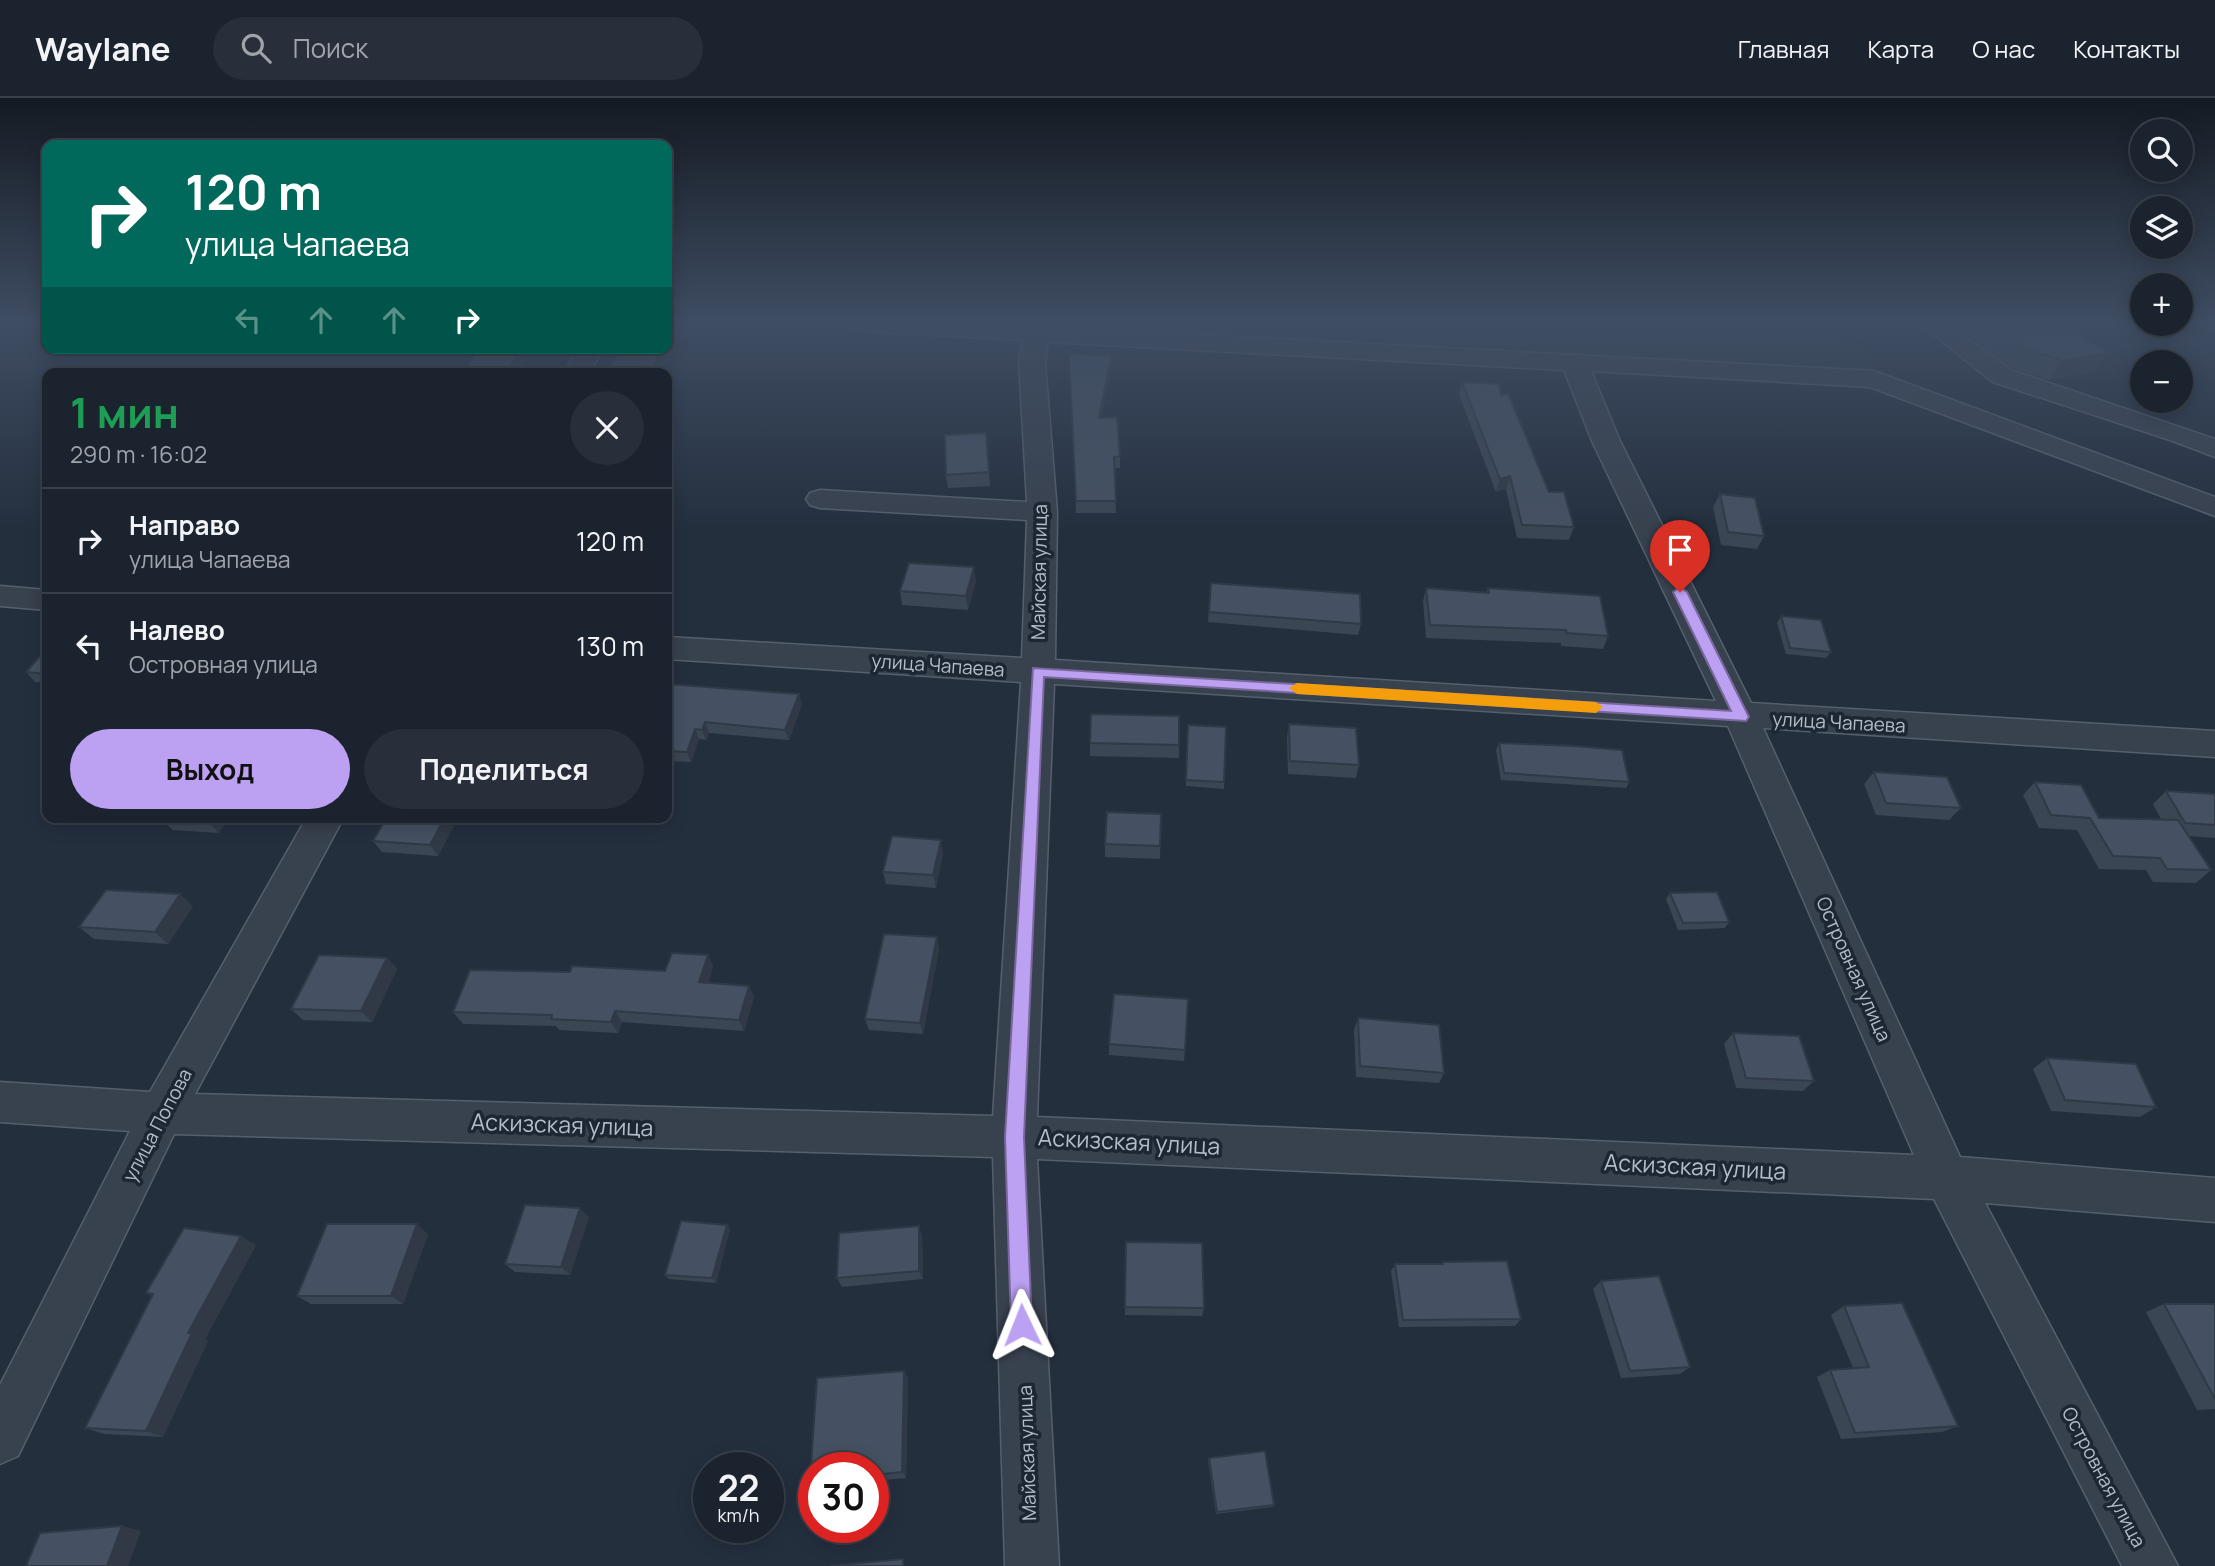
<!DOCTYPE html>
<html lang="ru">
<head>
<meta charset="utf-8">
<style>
	:root { --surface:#1b232e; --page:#282f3a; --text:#f1f3f6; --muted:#a0a4aa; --line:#39404a; --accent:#bca0f2 }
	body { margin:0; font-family:Manrope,sans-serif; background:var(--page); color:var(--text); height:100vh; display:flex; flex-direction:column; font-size:26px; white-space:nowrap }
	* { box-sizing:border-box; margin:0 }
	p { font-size:23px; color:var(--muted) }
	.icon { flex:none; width:38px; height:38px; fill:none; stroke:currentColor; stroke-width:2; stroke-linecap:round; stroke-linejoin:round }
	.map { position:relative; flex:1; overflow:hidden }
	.details { position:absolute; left:42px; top:270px; width:630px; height:455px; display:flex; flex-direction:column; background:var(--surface); border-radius:14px; box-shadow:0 4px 18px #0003,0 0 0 2px var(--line) }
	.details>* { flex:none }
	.top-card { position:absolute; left:42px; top:42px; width:630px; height:214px; border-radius:14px; box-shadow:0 4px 18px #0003,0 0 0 2px var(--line); background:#00695c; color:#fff; overflow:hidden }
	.buttons { position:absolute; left:2130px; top:21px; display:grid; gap:14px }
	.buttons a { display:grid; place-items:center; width:63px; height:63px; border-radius:50%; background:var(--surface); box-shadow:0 4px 18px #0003,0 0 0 2px var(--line); font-size:35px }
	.speed { position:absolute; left:693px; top:1354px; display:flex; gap:14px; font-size:35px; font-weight:700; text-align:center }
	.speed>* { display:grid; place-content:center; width:91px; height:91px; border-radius:50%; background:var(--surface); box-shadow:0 4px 18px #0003,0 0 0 2px var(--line); line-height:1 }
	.speed small { font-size:18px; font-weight:400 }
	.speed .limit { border:10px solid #d22; background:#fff; color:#111 }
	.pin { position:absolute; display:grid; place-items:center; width:60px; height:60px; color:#fff; margin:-72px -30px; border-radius:50% 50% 50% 0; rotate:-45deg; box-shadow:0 0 7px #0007 }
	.pin .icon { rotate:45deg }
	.me { position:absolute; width:77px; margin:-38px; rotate:358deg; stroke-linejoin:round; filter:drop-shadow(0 0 5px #0008) }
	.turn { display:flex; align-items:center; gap:24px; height:147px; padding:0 28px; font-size:32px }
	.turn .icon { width:91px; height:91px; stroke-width:2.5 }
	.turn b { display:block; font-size:49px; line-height:60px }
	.lanes { display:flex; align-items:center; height:66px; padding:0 28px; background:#0003; justify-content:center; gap:35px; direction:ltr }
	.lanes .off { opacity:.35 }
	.round { display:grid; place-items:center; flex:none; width:74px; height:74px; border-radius:37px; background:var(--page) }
	.summary { display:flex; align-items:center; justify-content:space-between; height:119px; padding:0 28px }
	h1 { font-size:42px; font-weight:700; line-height:52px; color:#1e9e55 }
	.primary-button { display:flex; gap:14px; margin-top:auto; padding:14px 28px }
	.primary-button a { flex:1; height:80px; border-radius:42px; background:var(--accent); color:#111; font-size:28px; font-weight:700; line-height:80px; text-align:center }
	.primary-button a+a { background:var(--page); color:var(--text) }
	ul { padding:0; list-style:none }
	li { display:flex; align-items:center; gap:21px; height:105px; padding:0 28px; border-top:2px solid var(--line) }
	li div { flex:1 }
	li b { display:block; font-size:26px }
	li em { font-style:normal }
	header { display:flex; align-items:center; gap:42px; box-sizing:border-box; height:98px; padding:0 35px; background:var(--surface); border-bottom:2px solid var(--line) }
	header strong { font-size:33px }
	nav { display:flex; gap:38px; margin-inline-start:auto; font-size:24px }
	.search { width:490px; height:63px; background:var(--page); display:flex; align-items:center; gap:18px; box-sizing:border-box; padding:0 24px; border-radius:38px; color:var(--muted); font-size:26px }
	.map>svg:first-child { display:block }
	.green { fill:#263c3f }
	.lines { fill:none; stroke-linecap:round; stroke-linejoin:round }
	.minor-casing { stroke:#565f6c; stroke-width:3 }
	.minor { fill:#38414e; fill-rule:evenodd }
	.wall { fill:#3b4654 }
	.shaded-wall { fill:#303945 }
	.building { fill:#455162; stroke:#303945; stroke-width:2 }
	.route { fill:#bca0f2; stroke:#7a689d; stroke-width:2 }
	.slow { fill:#f59e0b }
	.labels { text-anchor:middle; stroke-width:7; stroke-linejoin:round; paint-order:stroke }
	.street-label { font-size:19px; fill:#b4bcc9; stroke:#1d2633 }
	.near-street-label { font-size:23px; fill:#b4bcc9; stroke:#1d2633 }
</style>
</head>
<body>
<header>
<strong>Waylane</strong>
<div class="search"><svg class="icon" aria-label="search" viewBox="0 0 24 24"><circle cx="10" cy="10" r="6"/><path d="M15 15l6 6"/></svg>Поиск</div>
<nav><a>Главная</a><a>Карта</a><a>О нас</a><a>Контакты</a></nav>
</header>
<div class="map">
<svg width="2215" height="1468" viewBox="0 0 2215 1468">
	<rect width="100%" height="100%" fill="#242f3e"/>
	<!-- green -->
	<path class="green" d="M 772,226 L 1751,226 L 1838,238 L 1870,252 L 1876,291 L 1361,261 L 1332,262 L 1316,258 Z"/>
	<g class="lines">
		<defs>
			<g id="minor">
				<path d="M 849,226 L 1037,228 L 1874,273 L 2215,399 L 2215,418 L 1870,289 L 1591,273 L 1620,343 L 1751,605 L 2215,633 L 2215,659 L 1763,630 L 1960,1059 L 2215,1080 L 2215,1124 L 1985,1105 L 2178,1468 L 2122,1468 L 1934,1101 L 1037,1061 L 1059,1468 L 1005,1468 L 993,1059 L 174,1036 L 18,1358 L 0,1366 L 0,1287 L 130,1033 L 0,1024 L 0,984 L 150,994 L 307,719 L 344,719 L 195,996 L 993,1018 L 1021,584 L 667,561 L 667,539 L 1022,560 L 1027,422 L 820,410 L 810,407 L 806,401 L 810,395 L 820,392 L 1027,404 L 1019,264 L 1023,242 L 861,233 L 852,231 ZM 1048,244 L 1564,272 L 1592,343 L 1716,603 L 1055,562 L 1057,414 L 1045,264 ZM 1054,586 L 1728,628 L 1914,1057 L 1037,1019 Z"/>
				<path d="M 1920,226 L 1948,226 L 2011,272 L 2215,341 L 2215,359 L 2173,343 L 1993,284 Z"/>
				<path d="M 578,250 L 603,250 L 590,275 L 564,275 Z"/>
				<path d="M 0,488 L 47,492 L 47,512 L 0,508 Z"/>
			</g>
		</defs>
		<!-- minor casing -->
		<use href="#minor" class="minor-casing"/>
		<!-- minor -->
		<use href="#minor" class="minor"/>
	</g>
	<!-- wall -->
	<g class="wall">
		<path d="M 1953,226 L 2088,226 L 2090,227 L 2083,238 L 2094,274 L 2049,282 L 2012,270 Z"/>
		<path d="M 2206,226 L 2215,226 L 2215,232 Z"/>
		<path d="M 1069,256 L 1111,270 L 1101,320 L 1120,358 L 1120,370 L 1114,370 L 1116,415 L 1076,415 Z"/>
		<path d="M 1462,284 L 1501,298 L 1549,394 L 1574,429 L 1569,442 L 1517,440 L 1506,391 L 1496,394 L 1459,297 Z"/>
		<path d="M 986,335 L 990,388 L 948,390 L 946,377 Z"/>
		<path d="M 1720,396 L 1764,438 L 1757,451 L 1721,447 L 1713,409 Z"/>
		<path d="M 976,483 L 968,512 L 902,507 L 900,493 Z"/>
		<path d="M 1211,485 L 1361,526 L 1358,537 L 1208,524 Z"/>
		<path d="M 1426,490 L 1486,494 L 1488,490 L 1608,538 L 1603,551 L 1561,548 L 1561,545 L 1426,540 L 1423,503 Z"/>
		<path d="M 1781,518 L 1831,554 L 1826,560 L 1786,556 L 1777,525 Z"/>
		<path d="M 47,550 L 47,584 L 35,584 L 26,574 Z"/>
		<path d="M 667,586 L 799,596 L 802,606 L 789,642 L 709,635 L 706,642 L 699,641 L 691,664 L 667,663 Z"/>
		<path d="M 1289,626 L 1359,667 L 1356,680 L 1288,676 L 1287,639 Z"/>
		<path d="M 1188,627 L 1224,684 L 1224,691 L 1186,688 Z"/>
		<path d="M 1090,645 L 1179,647 L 1179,660 L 1090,658 Z"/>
		<path d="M 1499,645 L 1629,684 L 1626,690 L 1501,682 L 1496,652 Z"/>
		<path d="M 1874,674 L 1961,710 L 1949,722 L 1876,717 L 1864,686 Z"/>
		<path d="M 2035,684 L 2099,720 L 2161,721 L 2153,706 L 2166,693 L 2215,696 L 2215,740 L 2189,738 L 2211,772 L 2196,785 L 2153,784 L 2146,772 L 2099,771 L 2077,732 L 2039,730 L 2023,697 Z"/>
		<path d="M 1161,716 L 1160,761 L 1105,759 L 1105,746 Z"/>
		<path d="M 229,719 L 219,735 L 173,732 L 160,720 Z"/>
		<path d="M 387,719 L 458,719 L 438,758 L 382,754 L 373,743 Z"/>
		<path d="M 943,754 L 936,790 L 886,786 L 883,774 Z"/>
		<path d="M 1670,795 L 1729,824 L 1725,830 L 1678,832 L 1666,801 Z"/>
		<path d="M 193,808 L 168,846 L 94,841 L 79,829 Z"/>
		<path d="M 939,851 L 923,936 L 869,932 L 865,921 Z"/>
		<path d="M 708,857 L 713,869 L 708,885 L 749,888 L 754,899 L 744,933 L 622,924 L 618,935 L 559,932 L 556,928 L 463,926 L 453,914 L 570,874 L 665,873 Z"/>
		<path d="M 387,860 L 397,871 L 372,924 L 303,922 L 291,911 Z"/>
		<path d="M 1358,920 L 1444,975 L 1439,985 L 1356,979 L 1354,932 Z"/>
		<path d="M 1733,935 L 1814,983 L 1803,993 L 1736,990 L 1724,946 Z"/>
		<path d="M 1109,946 L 1185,952 L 1184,963 L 1109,957 Z"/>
		<path d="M 2047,960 L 2156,1009 L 2140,1019 L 2051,1013 L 2033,971 Z"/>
		<path d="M 589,1119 L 570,1177 L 515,1174 L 505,1166 Z"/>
		<path d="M 727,1127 L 730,1131 L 716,1185 L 669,1181 L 665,1177 Z"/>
		<path d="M 428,1136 L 403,1206 L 311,1206 L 297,1198 Z"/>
		<path d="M 922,1137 L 923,1181 L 842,1189 L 837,1180 Z"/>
		<path d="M 1126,1144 L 1204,1210 L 1202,1218 L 1125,1217 Z"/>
		<path d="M 256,1147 L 205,1241 L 208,1243 L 163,1339 L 104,1336 L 85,1330 L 152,1198 L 146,1195 Z"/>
		<path d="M 1443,1164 L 1521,1221 L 1515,1228 L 1399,1229 L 1391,1173 L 1395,1166 L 1441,1166 Z"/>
		<path d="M 1601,1183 L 1690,1269 L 1680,1276 L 1621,1280 L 1593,1191 Z"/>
		<path d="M 2164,1206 L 2215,1207 L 2215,1311 L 2197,1312 L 2146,1214 Z"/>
		<path d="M 1844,1208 L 1958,1328 L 1942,1334 L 1841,1341 L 1817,1279 L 1830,1272 L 1853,1270 L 1831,1217 Z"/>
		<path d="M 904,1273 L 908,1281 L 906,1380 L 873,1383 L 873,1370 L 814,1370 L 814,1386 L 810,1382 L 817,1280 Z"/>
		<path d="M 1209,1360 L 1274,1407 L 1273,1409 L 1216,1416 L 1208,1363 Z"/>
	</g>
	<!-- shaded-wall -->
	<g class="shaded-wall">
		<path d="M 679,226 L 681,226 L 684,237 L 661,275 L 652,271 L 664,250 L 667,250 L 667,246 Z"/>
		<path d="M 2090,227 L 2077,247 L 2072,231 Z"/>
		<path d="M 522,250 L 536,250 L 519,275 L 505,275 Z"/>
		<path d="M 2107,255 L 2094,274 L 2049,282 L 2062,263 Z"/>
		<path d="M 1111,258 L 1111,270 L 1099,332 L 1099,320 Z"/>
		<path d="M 667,275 L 670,285 L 667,290 Z"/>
		<path d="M 1510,378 L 1506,391 L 1496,394 L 1500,381 Z"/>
		<path d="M 974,469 L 976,483 L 968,512 L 966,498 Z"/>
		<path d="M 799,596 L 802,606 L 789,642 L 785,632 Z"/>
		<path d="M 705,624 L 709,635 L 706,642 L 702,632 Z"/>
		<path d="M 695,631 L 699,641 L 691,664 L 687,654 Z"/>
		<path d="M 209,719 L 229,719 L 219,735 L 207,723 Z"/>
		<path d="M 445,719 L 458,719 L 438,758 L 430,747 Z"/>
		<path d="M 941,742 L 943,754 L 936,790 L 933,777 Z"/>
		<path d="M 180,796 L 193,808 L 168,846 L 155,834 Z"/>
		<path d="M 937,839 L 939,851 L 923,936 L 920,925 Z"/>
		<path d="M 708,857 L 713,869 L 704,896 L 699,884 Z"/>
		<path d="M 387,860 L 397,871 L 372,924 L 361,913 Z"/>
		<path d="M 749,888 L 754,899 L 744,933 L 739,922 Z"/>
		<path d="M 615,913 L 622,924 L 618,935 L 611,924 Z"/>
		<path d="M 580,1110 L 589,1119 L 570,1177 L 561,1169 Z"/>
		<path d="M 417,1126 L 428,1136 L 403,1206 L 391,1198 Z"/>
		<path d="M 727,1127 L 730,1131 L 716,1185 L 712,1180 Z"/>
		<path d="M 919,1128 L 922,1137 L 923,1181 L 919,1173 Z"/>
		<path d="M 241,1138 L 256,1147 L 205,1241 L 208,1243 L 163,1339 L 146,1333 L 188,1235 Z"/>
		<path d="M 904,1273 L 908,1281 L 906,1380 L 902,1374 Z"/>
		<path d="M 122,1428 L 141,1433 L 128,1468 L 107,1468 Z"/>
	</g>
	<!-- building -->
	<g class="building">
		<path d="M 667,226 L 679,226 L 667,246 Z"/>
		<path d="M 1990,226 L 2088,226 L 2090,227 L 2072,231 L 2107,255 L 2062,263 L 2025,250 Z"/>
		<path d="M 479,250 L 522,250 L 505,275 L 462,275 Z"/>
		<path d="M 622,250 L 664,250 L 652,271 L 666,272 L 664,275 L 606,275 Z"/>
		<path d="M 1069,256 L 1111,258 L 1099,320 L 1117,319 L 1120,358 L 1114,359 L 1116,403 L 1076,403 Z"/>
		<path d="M 1462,284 L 1499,286 L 1501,298 L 1508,295 L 1549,394 L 1564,394 L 1574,429 L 1522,427 L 1510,378 L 1500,381 Z"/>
		<path d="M 986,335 L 989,374 L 946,377 L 945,337 Z"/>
		<path d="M 1720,396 L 1755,400 L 1764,438 L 1728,434 Z"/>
		<path d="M 909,465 L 974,469 L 966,498 L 900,493 Z"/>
		<path d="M 1211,485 L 1360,496 L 1361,526 L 1209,514 Z"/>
		<path d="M 1426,490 L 1489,495 L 1488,490 L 1600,498 L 1608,538 L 1566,535 L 1566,532 L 1430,527 Z"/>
		<path d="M 1781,518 L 1821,522 L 1831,554 L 1790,550 Z"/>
		<path d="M 47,550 L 47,576 L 26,574 Z"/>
		<path d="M 667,586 L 799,596 L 785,632 L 705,624 L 702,632 L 695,631 L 687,654 L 667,653 Z"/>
		<path d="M 1091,616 L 1179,618 L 1179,647 L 1090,645 Z"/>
		<path d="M 1289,626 L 1356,630 L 1359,667 L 1290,663 Z"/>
		<path d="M 1188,627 L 1226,629 L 1224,684 L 1186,682 Z"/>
		<path d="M 1499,645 L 1574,648 L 1622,652 L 1629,684 L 1504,675 Z"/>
		<path d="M 1874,674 L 1947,679 L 1961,710 L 1886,705 Z"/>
		<path d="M 2035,684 L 2081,687 L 2099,720 L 2178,722 L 2211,772 L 2167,771 L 2160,760 L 2113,758 L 2090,720 L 2051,717 Z"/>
		<path d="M 2166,693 L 2215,696 L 2215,727 L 2185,725 Z"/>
		<path d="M 1107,714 L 1161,716 L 1160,748 L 1105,746 Z"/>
		<path d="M 160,719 L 209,719 L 207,723 Z"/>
		<path d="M 387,719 L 445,719 L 430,747 L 373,743 Z"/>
		<path d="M 892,738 L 941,742 L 933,777 L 883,774 Z"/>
		<path d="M 106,792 L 180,796 L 155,834 L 79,829 Z"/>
		<path d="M 1717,794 L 1729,824 L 1683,825 L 1670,795 Z"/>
		<path d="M 884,836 L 937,839 L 920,925 L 865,921 Z"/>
		<path d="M 672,855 L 708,857 L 699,884 L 749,888 L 739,922 L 615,913 L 611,924 L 551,921 L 552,917 L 453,914 L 470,872 L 570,874 L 572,868 L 665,873 Z"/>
		<path d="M 319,857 L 387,860 L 361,913 L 291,911 Z"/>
		<path d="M 1114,896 L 1188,901 L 1185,952 L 1109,946 Z"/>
		<path d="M 1358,920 L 1439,927 L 1444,975 L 1360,968 Z"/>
		<path d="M 1733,935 L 1799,938 L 1814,983 L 1746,980 Z"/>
		<path d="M 2047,960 L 2136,966 L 2156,1009 L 2065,1002 Z"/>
		<path d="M 525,1107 L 580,1110 L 561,1169 L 505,1166 Z"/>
		<path d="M 681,1123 L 727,1127 L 712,1180 L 665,1177 Z"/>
		<path d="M 327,1126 L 417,1126 L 391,1198 L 297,1198 Z"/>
		<path d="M 919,1128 L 919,1173 L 837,1180 L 839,1135 Z"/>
		<path d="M 184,1130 L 241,1138 L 188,1235 L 192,1235 L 146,1333 L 85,1330 L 153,1196 L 146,1195 Z"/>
		<path d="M 1126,1144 L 1202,1145 L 1204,1210 L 1125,1209 Z"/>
		<path d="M 1507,1163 L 1521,1221 L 1403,1222 L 1395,1166 L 1443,1166 L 1443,1164 Z"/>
		<path d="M 1659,1178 L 1690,1269 L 1630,1273 L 1601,1183 Z"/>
		<path d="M 1902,1205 L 1958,1328 L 1855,1335 L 1830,1272 L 1869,1269 L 1844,1208 Z"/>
		<path d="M 2164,1206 L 2214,1206 L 2215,1207 L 2215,1301 Z"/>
		<path d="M 904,1273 L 902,1374 L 873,1377 L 873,1370 L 814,1370 L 814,1382 L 810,1382 L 817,1280 Z"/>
		<path d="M 1265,1353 L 1274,1407 L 1217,1414 L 1209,1360 Z"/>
		<path d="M 122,1428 L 107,1468 L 26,1468 L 40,1435 Z"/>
		<path d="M 903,1461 L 903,1468 L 830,1468 Z"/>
	</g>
	<!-- sky -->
	<linearGradient id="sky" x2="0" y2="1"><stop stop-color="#141a22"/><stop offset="0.52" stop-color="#3f4d63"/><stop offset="1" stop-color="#3f4d63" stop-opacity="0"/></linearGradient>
	<rect width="2215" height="432" fill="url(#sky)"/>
	<!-- route -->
	<path class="route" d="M 1680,489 L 1687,494 L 1749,619 L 1746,623 L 1044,579 L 1024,1039 L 1032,1227 L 1029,1234 L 1022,1237 L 1014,1234 L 1011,1227 L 1005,1039 L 1033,570 L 1731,613 L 1673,494 Z"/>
	<!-- slow -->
	<path class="slow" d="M 1297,585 L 1596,604 L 1603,609 L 1596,615 L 1297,596 L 1289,590 Z"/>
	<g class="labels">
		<!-- street labels -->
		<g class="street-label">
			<text transform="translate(1039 474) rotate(-89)" y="7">Майская улица</text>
			<text transform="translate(938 567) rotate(4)" y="7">улица Чапаева</text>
			<text transform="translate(1839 624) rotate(3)" y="7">улица Чапаева</text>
			<text transform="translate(1854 871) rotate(66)" y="7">Островная улица</text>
			<text transform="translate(157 1027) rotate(-62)" y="7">улица Попова</text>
			<text transform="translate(1027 1355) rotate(-92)" y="7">Майская улица</text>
			<text transform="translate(2104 1379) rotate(62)" y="7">Островная улица</text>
		</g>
		<!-- near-street labels -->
		<g class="near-street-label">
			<text transform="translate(562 1027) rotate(2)" y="8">Аскизская улица</text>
			<text transform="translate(1129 1044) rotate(3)" y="8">Аскизская улица</text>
			<text transform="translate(1695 1069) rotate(3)" y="8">Аскизская улица</text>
		</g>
	</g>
</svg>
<div class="buttons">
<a><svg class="icon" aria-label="search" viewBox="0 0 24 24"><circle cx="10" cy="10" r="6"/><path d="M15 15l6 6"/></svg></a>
<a><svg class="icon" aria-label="layers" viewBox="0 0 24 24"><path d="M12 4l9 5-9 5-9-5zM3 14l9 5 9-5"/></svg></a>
<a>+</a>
<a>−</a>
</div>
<div class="speed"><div>22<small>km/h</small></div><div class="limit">30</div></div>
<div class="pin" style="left:1680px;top:494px;background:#d93025"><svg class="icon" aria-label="arrive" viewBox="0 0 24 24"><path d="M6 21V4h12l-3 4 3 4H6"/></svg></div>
<svg class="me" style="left:1022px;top:1227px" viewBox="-20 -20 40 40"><path d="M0-17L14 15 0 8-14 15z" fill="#bca0f2" stroke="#fff" stroke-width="4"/></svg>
<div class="top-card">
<div class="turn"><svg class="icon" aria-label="right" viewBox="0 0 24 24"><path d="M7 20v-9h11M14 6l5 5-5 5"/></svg><div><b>120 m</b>улица Чапаева</div></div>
<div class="lanes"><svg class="icon off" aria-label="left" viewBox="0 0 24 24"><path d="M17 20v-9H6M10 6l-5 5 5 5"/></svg><svg class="icon off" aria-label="ahead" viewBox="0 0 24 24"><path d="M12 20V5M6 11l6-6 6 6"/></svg><svg class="icon off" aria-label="ahead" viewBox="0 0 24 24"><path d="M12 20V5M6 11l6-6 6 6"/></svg><svg class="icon" aria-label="right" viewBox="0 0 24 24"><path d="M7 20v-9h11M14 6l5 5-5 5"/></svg></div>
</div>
<section class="details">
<div class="summary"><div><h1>1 мин</h1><p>290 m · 16:02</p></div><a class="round"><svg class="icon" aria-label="close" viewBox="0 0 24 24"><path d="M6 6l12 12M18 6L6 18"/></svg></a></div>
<ul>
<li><svg class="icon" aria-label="right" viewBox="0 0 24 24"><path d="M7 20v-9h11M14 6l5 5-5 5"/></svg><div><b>Направо</b><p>улица Чапаева</p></div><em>120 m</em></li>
<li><svg class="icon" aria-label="left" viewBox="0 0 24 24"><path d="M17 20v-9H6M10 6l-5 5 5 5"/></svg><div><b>Налево</b><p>Островная улица</p></div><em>130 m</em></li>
</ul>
<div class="primary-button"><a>Выход</a><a>Поделиться</a></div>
</section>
</div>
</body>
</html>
